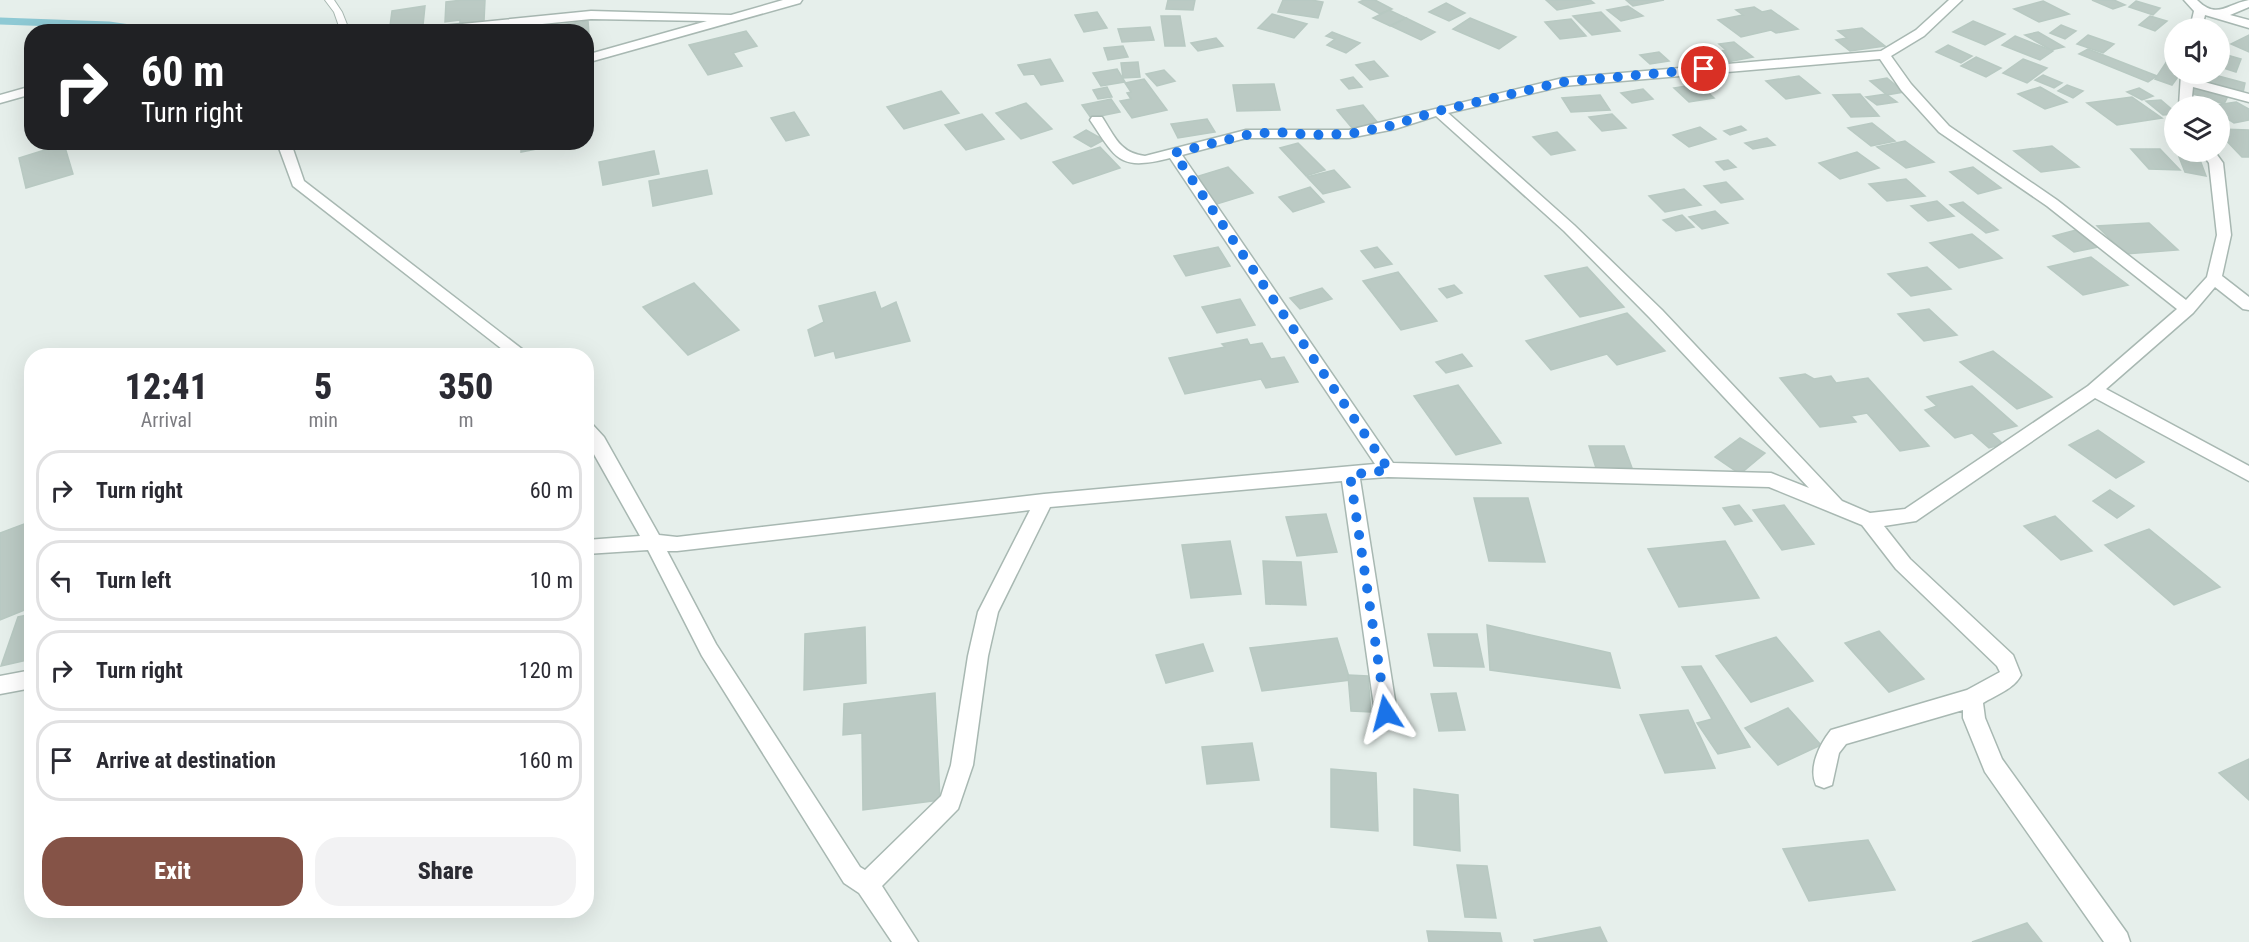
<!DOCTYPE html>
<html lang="en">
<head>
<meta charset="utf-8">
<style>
	:root { --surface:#fff; --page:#f2f2f3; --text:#2b2b33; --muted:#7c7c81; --line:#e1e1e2; --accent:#855347 }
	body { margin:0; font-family:"Roboto Condensed",sans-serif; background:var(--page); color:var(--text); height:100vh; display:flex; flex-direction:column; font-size:22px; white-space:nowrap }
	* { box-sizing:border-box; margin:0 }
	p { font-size:20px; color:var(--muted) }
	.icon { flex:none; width:33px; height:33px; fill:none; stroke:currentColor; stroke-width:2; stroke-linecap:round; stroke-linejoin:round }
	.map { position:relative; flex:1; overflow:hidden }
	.sheet { position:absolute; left:24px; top:348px; width:570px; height:570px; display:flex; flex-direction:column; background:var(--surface); border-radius:24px; box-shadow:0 6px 24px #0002 }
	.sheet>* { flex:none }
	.banner { position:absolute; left:24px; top:24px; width:570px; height:126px; border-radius:24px; box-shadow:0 6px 24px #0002; background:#202124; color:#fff; overflow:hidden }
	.fabs { position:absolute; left:2164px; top:18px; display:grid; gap:12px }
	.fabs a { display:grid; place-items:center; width:66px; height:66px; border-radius:50%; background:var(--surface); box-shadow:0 6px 24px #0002; font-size:30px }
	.pin { position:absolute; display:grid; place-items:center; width:51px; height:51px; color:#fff; margin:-26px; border:3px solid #fff; border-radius:50%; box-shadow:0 2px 6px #0007 }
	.me { position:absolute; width:66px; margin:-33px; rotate:351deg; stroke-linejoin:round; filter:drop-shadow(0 0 4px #0008) }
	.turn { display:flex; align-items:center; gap:21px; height:126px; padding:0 18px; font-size:27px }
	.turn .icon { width:78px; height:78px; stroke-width:2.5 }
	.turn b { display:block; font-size:42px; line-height:51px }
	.eta { display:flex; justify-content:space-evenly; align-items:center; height:102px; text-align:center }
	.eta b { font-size:36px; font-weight:800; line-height:42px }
	.button { display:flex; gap:12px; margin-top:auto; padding:12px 18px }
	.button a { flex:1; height:69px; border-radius:24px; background:var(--accent); color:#fff; font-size:24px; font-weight:800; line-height:69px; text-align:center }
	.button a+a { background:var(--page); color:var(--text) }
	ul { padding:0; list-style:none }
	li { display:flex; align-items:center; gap:18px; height:81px; margin:0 12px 9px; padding:0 6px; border:3px solid var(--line); border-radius:24px }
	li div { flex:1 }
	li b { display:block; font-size:22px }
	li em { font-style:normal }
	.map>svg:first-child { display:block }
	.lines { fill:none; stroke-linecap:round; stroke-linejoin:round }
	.stream { stroke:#8ec9d4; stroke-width:7 }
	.building { fill:#bbcac4; stroke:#b8c9c2; stroke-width:1.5 }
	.service-casing { stroke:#a8b8b2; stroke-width:2 }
	.minor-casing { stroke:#a8b8b2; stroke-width:3 }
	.service { fill:#fff; fill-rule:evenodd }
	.minor { fill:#fff; fill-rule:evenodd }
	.route { stroke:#1a73e8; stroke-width:10; stroke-dasharray:0 18 }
</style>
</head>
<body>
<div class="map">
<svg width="2249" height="942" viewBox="0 0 2249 942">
	<rect width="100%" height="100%" fill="#e6efeb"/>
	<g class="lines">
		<!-- stream -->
		<path class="stream" d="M 0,21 L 109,25 L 157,32"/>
	</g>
	<!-- building -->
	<g class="building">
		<path d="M 462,0 L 485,0 L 484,21 L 460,24 L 460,20 L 445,22 L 446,2 Z"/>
		<path d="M 1168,0 L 1195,0 L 1193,10 L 1166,9 Z"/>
		<path d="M 1283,0 L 1311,0 L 1323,2 L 1318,18 L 1278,12 Z"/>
		<path d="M 1364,0 L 1375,0 L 1392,9 L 1380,14 L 1359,2 Z"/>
		<path d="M 1546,0 L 1590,0 L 1594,3 L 1557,10 Z"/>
		<path d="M 1626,0 L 1664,0 L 1633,6 Z"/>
		<path d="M 2092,0 L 2114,0 L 2125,5 L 2113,9 Z"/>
		<path d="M 2043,1 L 2069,14 L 2039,22 L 2014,9 Z"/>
		<path d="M 2136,1 L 2160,8 L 2153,15 L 2129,7 Z"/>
		<path d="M 1446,3 L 1465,13 L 1449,21 L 1429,12 Z"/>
		<path d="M 425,6 L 423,25 L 390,26 L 392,11 Z"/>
		<path d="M 1628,6 L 1643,16 L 1621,21 L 1607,10 Z"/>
		<path d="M 1754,7 L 1762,12 L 1771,10 L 1798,29 L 1776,33 L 1771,30 L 1741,37 L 1718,20 L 1743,15 L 1736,10 Z"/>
		<path d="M 1389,10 L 1406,18 L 1390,26 L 1373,18 Z"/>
		<path d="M 1097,12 L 1107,28 L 1084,32 L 1075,15 Z"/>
		<path d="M 1601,12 L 1620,31 L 1592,35 L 1573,16 Z"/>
		<path d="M 1272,14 L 1307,24 L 1294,38 L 1258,28 Z"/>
		<path d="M 1161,16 L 1180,16 L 1185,46 L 1165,46 Z"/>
		<path d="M 2150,16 L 2167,21 L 2155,31 L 2139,25 Z"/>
		<path d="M 1406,18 L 1435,32 L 1421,40 L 1391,26 Z"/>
		<path d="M 1470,18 L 1516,37 L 1499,49 L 1453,29 Z"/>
		<path d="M 1571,19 L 1586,36 L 1560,39 L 1545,22 Z"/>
		<path d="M 588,21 L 590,48 L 586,49 L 586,32 L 545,32 L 545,27 Z"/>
		<path d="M 1973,21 L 2005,34 L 1985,45 L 1953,32 Z"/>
		<path d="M 2061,25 L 2076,31 L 2065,39 L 2050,33 Z"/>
		<path d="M 1150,27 L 1154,40 L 1122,42 L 1118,29 Z"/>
		<path d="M 1862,28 L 1885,46 L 1850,51 L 1836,40 L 1847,38 L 1838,31 Z"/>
		<path d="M 746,31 L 757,46 L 733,53 L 742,66 L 708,75 L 689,45 Z"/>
		<path d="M 1332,32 L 1360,43 L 1346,53 L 1327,45 L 1335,39 L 1326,36 Z"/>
		<path d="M 2038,32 L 2064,47 L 2051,50 L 2025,35 Z"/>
		<path d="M 2088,35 L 2114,44 L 2103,53 L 2077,44 Z"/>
		<path d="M 2249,35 L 2249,52 L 2231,44 Z"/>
		<path d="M 2015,36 L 2053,51 L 2040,60 L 2002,45 Z"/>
		<path d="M 1216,38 L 1223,46 L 1198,51 L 1191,43 Z"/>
		<path d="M 1734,42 L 1753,57 L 1712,65 L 1700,55 L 1726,50 L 1719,44 Z"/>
		<path d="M 1948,45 L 1972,56 L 1961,63 L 1936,52 Z"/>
		<path d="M 1123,46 L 1128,57 L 1108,60 L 1104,48 Z"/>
		<path d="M 2088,49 L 2157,76 L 2148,82 L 2079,54 Z"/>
		<path d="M 1659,52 L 1669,61 L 1650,64 L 1640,55 Z"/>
		<path d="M 2220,53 L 2241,59 L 2236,72 L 2220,67 Z"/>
		<path d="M 1976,57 L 2001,68 L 1986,77 L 1961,66 Z"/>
		<path d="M 1050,59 L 1063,81 L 1041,85 L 1034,74 L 1024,75 L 1018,65 Z"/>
		<path d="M 2023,59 L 2047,68 L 2027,83 L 2003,73 Z"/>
		<path d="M 1374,61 L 1388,76 L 1370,80 L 1356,65 Z"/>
		<path d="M 2167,61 L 2175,63 L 2175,74 L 2180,74 L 2172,85 L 2155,79 Z"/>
		<path d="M 1138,62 L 1140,77 L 1123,78 L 1121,63 Z"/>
		<path d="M 1117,69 L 1125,82 L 1101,86 L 1093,73 Z"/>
		<path d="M 1164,70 L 1175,81 L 1157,86 L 1146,74 Z"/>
		<path d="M 2211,74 L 2245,83 L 2243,93 L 2209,83 Z"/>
		<path d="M 2043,75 L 2062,83 L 2054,88 L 2035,80 Z"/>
		<path d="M 1799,76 L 1820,93 L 1786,99 L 1766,81 Z"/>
		<path d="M 1353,77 L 1362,87 L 1349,89 L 1341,80 Z"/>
		<path d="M 1887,78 L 1904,92 L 1887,95 L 1870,81 Z"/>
		<path d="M 1144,79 L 1167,110 L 1132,118 L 1120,101 L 1131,99 L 1127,93 L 1131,92 L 1125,83 Z"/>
		<path d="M 1274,84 L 1280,110 L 1237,111 L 1233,85 Z"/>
		<path d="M 1699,84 L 1714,98 L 1689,102 L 1674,88 Z"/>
		<path d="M 2067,85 L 2083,91 L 2073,98 L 2058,91 Z"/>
		<path d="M 2193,85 L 2228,96 L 2224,104 L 2188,92 Z"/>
		<path d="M 1107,87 L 1112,97 L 1098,99 L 1093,90 Z"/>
		<path d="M 2040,87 L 2067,102 L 2045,109 L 2018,94 Z"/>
		<path d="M 2139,88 L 2153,96 L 2142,100 L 2127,92 Z"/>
		<path d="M 1643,89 L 1653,99 L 1632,103 L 1621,93 Z"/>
		<path d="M 941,91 L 959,113 L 904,129 L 887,107 Z"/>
		<path d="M 1860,94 L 1879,116 L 1851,117 L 1833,95 Z"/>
		<path d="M 1886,94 L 1897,102 L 1877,105 L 1866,97 Z"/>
		<path d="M 1600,95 L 1610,110 L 1571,112 L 1562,98 Z"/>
		<path d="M 2132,97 L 2162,118 L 2117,125 L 2087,103 Z"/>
		<path d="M 1111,99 L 1120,112 L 1091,118 L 1082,105 Z"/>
		<path d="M 2161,100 L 2175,112 L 2175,114 L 2163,115 L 2146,101 Z"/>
		<path d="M 2236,102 L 2249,109 L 2249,120 L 2234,123 L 2220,114 L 2220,106 L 2210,106 Z"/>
		<path d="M 1026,103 L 1052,129 L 1021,139 L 996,113 Z"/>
		<path d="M 1363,105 L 1378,123 L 1352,128 L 1337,110 Z"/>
		<path d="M 794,112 L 809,135 L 786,141 L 771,118 Z"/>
		<path d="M 982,114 L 1004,139 L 966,150 L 945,125 Z"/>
		<path d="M 1612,114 L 1626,128 L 1602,131 L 1589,117 Z"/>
		<path d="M 1207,119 L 1215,132 L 1178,138 L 1171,124 Z"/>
		<path d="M 1872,123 L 1895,141 L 1871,146 L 1848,128 Z"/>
		<path d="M 1741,126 L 1746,130 L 1730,135 L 1724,131 Z"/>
		<path d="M 1700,127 L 1716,139 L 1689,147 L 1673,135 Z"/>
		<path d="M 2220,129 L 2249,130 L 2249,157 L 2242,157 L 2220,134 Z"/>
		<path d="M 1086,130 L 1104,140 L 1091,147 L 1074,137 Z"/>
		<path d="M 1557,132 L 1575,150 L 1551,155 L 1533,137 Z"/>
		<path d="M 1767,138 L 1775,145 L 1753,149 L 1745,143 Z"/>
		<path d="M 1905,141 L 1934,162 L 1906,168 L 1877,147 Z"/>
		<path d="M 521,142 L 568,142 L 568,143 L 521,152 Z"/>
		<path d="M 1298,143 L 1325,170 L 1306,176 L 1280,148 Z"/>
		<path d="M 64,144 L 73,174 L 26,188 L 19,158 Z"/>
		<path d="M 2052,146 L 2079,167 L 2041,172 L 2014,151 Z"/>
		<path d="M 1100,147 L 1120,168 L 1073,184 L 1053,162 Z"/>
		<path d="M 2131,149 L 2160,149 L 2180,170 L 2149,169 Z"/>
		<path d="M 654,151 L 659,174 L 603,185 L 599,162 Z"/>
		<path d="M 1857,152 L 1879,168 L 1840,179 L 1819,163 Z"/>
		<path d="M 2179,157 L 2200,160 L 2206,176 L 2185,172 Z"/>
		<path d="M 1728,160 L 1736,167 L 1724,170 L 1716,162 Z"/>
		<path d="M 1228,167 L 1253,193 L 1217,204 L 1192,178 Z"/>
		<path d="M 1973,167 L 2001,188 L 1978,194 L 1950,172 Z"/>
		<path d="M 707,170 L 712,194 L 653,206 L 649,181 Z"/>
		<path d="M 1334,170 L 1350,187 L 1323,194 L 1307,177 Z"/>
		<path d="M 1906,179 L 1925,196 L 1887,201 L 1869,184 Z"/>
		<path d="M 1726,182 L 1743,199 L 1721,203 L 1704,186 Z"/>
		<path d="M 1310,187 L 1324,202 L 1293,212 L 1279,197 Z"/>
		<path d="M 1684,189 L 1701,205 L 1665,212 L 1649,196 Z"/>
		<path d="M 1937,201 L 1954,216 L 1928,221 L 1911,206 Z"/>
		<path d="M 1963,202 L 1998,230 L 1986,233 L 1950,205 Z"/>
		<path d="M 1715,211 L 1728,223 L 1702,229 L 1689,217 Z"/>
		<path d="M 1682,215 L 1694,227 L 1676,231 L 1663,220 Z"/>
		<path d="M 2149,223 L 2178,250 L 2125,254 L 2097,226 Z"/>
		<path d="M 2076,230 L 2098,247 L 2074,252 L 2053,236 Z"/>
		<path d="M 1972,234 L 2002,258 L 1959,268 L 1930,243 Z"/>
		<path d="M 1218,247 L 1230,266 L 1186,276 L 1174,256 Z"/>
		<path d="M 1377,247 L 1392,264 L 1375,268 L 1361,251 Z"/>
		<path d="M 2091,257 L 2128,285 L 2083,295 L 2048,267 Z"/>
		<path d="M 1587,267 L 1624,307 L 1580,317 L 1545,276 Z"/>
		<path d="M 1927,267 L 1951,289 L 1911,296 L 1888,274 Z"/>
		<path d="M 1398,272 L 1437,321 L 1401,330 L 1363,281 Z"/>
		<path d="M 694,283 L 739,330 L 688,355 L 643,307 Z"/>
		<path d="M 1454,285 L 1462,293 L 1447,298 L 1439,289 Z"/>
		<path d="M 1322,288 L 1332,299 L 1300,309 L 1290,298 Z"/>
		<path d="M 875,292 L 881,309 L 896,302 L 910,341 L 836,358 L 834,351 L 815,356 L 808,330 L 824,322 L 819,306 Z"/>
		<path d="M 1240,299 L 1255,325 L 1217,333 L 1202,307 Z"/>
		<path d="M 1929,309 L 1957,335 L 1924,341 L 1898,314 Z"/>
		<path d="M 1627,313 L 1665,351 L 1617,365 L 1607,354 L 1551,370 L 1526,341 Z"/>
		<path d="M 1247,339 L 1250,345 L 1262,343 L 1271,359 L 1284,357 L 1298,382 L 1266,388 L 1261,379 L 1185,394 L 1169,358 L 1225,347 L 1222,344 Z"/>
		<path d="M 1993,351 L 2052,397 L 2017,409 L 1960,362 Z"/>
		<path d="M 1462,354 L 1472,366 L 1446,373 L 1436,362 Z"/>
		<path d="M 1805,374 L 1814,379 L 1831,376 L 1836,383 L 1868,378 L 1929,446 L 1900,451 L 1867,413 L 1851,416 L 1856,422 L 1820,427 L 1780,378 Z"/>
		<path d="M 1458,385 L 1501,443 L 1456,455 L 1414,396 Z"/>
		<path d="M 1972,386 L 2017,426 L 1991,433 L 2003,444 L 1989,448 L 1972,433 L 1955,438 L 1925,410 L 1937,406 L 1927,397 Z"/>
		<path d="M 2098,430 L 2144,462 L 2116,478 L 2069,445 Z"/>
		<path d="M 1740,438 L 1765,453 L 1740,474 L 1715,457 Z"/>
		<path d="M 1589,446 L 1624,446 L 1632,468 L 1596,468 Z"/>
		<path d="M 2110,490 L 2134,506 L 2117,518 L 2093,501 Z"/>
		<path d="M 1474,498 L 1528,498 L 1545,562 L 1489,561 Z"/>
		<path d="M 1739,505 L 1752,521 L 1735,525 L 1723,508 Z"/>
		<path d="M 1784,505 L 1814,544 L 1782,550 L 1753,510 Z"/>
		<path d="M 1326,514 L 1337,552 L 1297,556 L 1286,517 Z"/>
		<path d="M 2055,516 L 2092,551 L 2061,560 L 2024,526 Z"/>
		<path d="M 32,521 L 32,607 L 0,620 L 0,533 Z"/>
		<path d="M 2149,529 L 2220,587 L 2174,605 L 2105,545 Z"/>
		<path d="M 1230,541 L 1241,594 L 1191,598 L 1182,545 Z"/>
		<path d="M 1725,541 L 1759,598 L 1679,607 L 1648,549 Z"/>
		<path d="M 1263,561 L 1301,562 L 1306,605 L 1266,604 Z"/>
		<path d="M 32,614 L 32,659 L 1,666 L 18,617 Z"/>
		<path d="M 1487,625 L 1610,653 L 1620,688 L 1490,670 Z"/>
		<path d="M 865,627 L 866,683 L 804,690 L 805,634 Z"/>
		<path d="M 1879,631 L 1924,679 L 1889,692 L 1845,643 Z"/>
		<path d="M 1428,634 L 1477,634 L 1484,667 L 1434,666 Z"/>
		<path d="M 1776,637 L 1813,681 L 1751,702 L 1716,656 Z"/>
		<path d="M 1337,638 L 1350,680 L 1262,691 L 1250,648 Z"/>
		<path d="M 1203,644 L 1213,671 L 1166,683 L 1156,655 Z"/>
		<path d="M 1701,666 L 1750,747 L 1718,754 L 1697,723 L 1712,719 L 1682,667 Z"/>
		<path d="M 1348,675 L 1368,676 L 1371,712 L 1351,711 Z"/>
		<path d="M 935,693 L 940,800 L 863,810 L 862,733 L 843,735 L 844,704 Z"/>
		<path d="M 1456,693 L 1465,730 L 1439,731 L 1431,694 Z"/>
		<path d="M 1788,708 L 1821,745 L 1778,765 L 1745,728 Z"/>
		<path d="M 1688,710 L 1715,768 L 1665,773 L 1640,715 Z"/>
		<path d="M 1252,743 L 1259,780 L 1207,784 L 1202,747 Z"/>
		<path d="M 2249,759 L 2249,800 L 2219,773 Z"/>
		<path d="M 1331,769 L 1376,773 L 1378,831 L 1331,827 Z"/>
		<path d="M 1414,789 L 1458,795 L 1460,851 L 1414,845 Z"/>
		<path d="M 1868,840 L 1895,890 L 1809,901 L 1783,849 Z"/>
		<path d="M 1457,865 L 1487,866 L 1496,918 L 1465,917 Z"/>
		<path d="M 2027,923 L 2042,942 L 1972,942 Z"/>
		<path d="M 1600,927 L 1607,942 L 1535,942 L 1534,940 Z"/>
		<path d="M 1427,931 L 1500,933 L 1502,942 L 1429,942 Z"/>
	</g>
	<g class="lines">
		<defs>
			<path id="service" d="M 325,0 L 334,0 L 342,12 L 350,32 L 341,32 L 334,12 Z"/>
			<g id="minor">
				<path d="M 783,0 L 802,0 L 800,3 L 586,63 L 586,55 L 707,21 L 591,19 L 463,32 L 416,32 L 422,28 L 591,11 L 731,15 Z"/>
				<path d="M 1949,0 L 1962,0 L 1924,36 L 1891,56 L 1911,84 L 1949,126 L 2057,200 L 2186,300 L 2207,277 L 2217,235 L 2209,163 L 2201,152 L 2215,152 L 2223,163 L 2231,235 L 2222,276 L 2249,297 L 2249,310 L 2243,309 L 2215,287 L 2193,313 L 2106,389 L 2249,466 L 2249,481 L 2095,398 L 1916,521 L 1884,526 L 1910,559 L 2013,655 L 2021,675 C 2014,689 1996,695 1983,703 L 1985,718 L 2002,759 L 2127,933 L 2130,942 L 2104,942 L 1985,772 L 1963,718 L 1963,710 L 1846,744 L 1839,753 L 1832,785 L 1824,788 L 1816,785 C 1808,767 1820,744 1831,730 L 1967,690 L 2000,672 L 1997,666 L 1896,569 L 1862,525 L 1769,487 L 1388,477 L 1360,479 L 1397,713 L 1393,720 L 1386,722 L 1379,720 L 1375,713 L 1342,481 L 1050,507 L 998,612 L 988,656 L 973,765 L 958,809 L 882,886 L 918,942 L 892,942 L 859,893 L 844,883 L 702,656 L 648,550 L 586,554 L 586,540 L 640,536 L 586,440 L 586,422 L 592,424 L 604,437 L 659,535 L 677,537 L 1044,494 L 1375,464 L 1170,158 C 1119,171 1117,160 1090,120 L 1092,117 L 1102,117 C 1115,137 1120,153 1145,156 L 1246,130 L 1349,130 L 1563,78 L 1881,51 L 1916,30 ZM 1880,59 L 1901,90 L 1939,132 L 2047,206 L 2177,309 L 2088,386 L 1905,509 L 1870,513 L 1842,501 L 1662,310 L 1574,225 L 1448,113 L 1563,86 ZM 1436,116 L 1564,231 L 1650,318 L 1809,488 L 1771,473 L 1393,463 L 1182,155 L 1246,138 L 1349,138 L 1395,129 ZM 1030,510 L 978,612 L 968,656 L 951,765 L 941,796 L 865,870 L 860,867 L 716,644 L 667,551 L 677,551 Z"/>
				<path d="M 2184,0 L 2197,0 C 2217,20 2227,4 2249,0 L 2249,7 L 2230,15 L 2249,20 L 2249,28 L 2205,15 L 2202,28 L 2190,28 L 2194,11 Z"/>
				<path d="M 2181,74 L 2193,74 L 2193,79 L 2249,94 L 2249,102 L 2193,87 L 2191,106 L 2179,106 Z"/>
				<path d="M 32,86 L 32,94 L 0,103 L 0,95 Z"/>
				<path d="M 284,142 L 298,142 L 293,149 L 304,181 L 531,356 L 511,356 L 293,186 L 279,148 Z"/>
				<path d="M 32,670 L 32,688 L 0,694 L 0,676 Z"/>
			</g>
		</defs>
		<!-- service casing -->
		<use href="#service" class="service-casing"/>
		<!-- minor casing -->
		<use href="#minor" class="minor-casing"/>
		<!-- service -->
		<use href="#service" class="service"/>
		<!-- minor -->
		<use href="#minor" class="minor"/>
	</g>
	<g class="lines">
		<!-- route -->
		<path class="route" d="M 1386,713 L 1350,475 L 1389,470 L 1174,153 L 1246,135 L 1275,132 L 1313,135 L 1349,134 L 1390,126 L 1438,111 L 1563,82 L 1704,69"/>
	</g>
</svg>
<div class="fabs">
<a><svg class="icon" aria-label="sound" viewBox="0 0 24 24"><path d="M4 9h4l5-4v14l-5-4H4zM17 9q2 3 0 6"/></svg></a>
<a><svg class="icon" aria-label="layers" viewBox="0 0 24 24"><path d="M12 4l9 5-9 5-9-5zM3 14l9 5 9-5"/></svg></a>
</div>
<div class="pin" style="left:1704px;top:69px;background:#d93025"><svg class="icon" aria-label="arrive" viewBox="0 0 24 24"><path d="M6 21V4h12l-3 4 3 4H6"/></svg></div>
<svg class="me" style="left:1386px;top:713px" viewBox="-20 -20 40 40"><path d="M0-17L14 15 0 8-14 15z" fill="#1a73e8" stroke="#fff" stroke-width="4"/></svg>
<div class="banner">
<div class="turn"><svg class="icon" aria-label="right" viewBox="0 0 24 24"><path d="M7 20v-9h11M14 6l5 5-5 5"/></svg><div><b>60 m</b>Turn right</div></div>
</div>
<section class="sheet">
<div class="eta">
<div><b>12:41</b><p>Arrival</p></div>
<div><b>5</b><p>min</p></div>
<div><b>350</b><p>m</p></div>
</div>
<ul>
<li><svg class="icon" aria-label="right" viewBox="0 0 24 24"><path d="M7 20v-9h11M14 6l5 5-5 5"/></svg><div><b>Turn right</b></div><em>60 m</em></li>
<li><svg class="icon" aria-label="left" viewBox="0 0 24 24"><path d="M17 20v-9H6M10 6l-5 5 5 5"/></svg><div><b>Turn left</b></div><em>10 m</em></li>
<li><svg class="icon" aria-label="right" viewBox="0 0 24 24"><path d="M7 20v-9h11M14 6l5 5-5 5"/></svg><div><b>Turn right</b></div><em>120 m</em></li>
<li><svg class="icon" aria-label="arrive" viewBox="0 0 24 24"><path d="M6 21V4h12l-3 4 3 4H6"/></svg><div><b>Arrive at destination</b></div><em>160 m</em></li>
</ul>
<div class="button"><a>Exit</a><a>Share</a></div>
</section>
</div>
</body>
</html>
